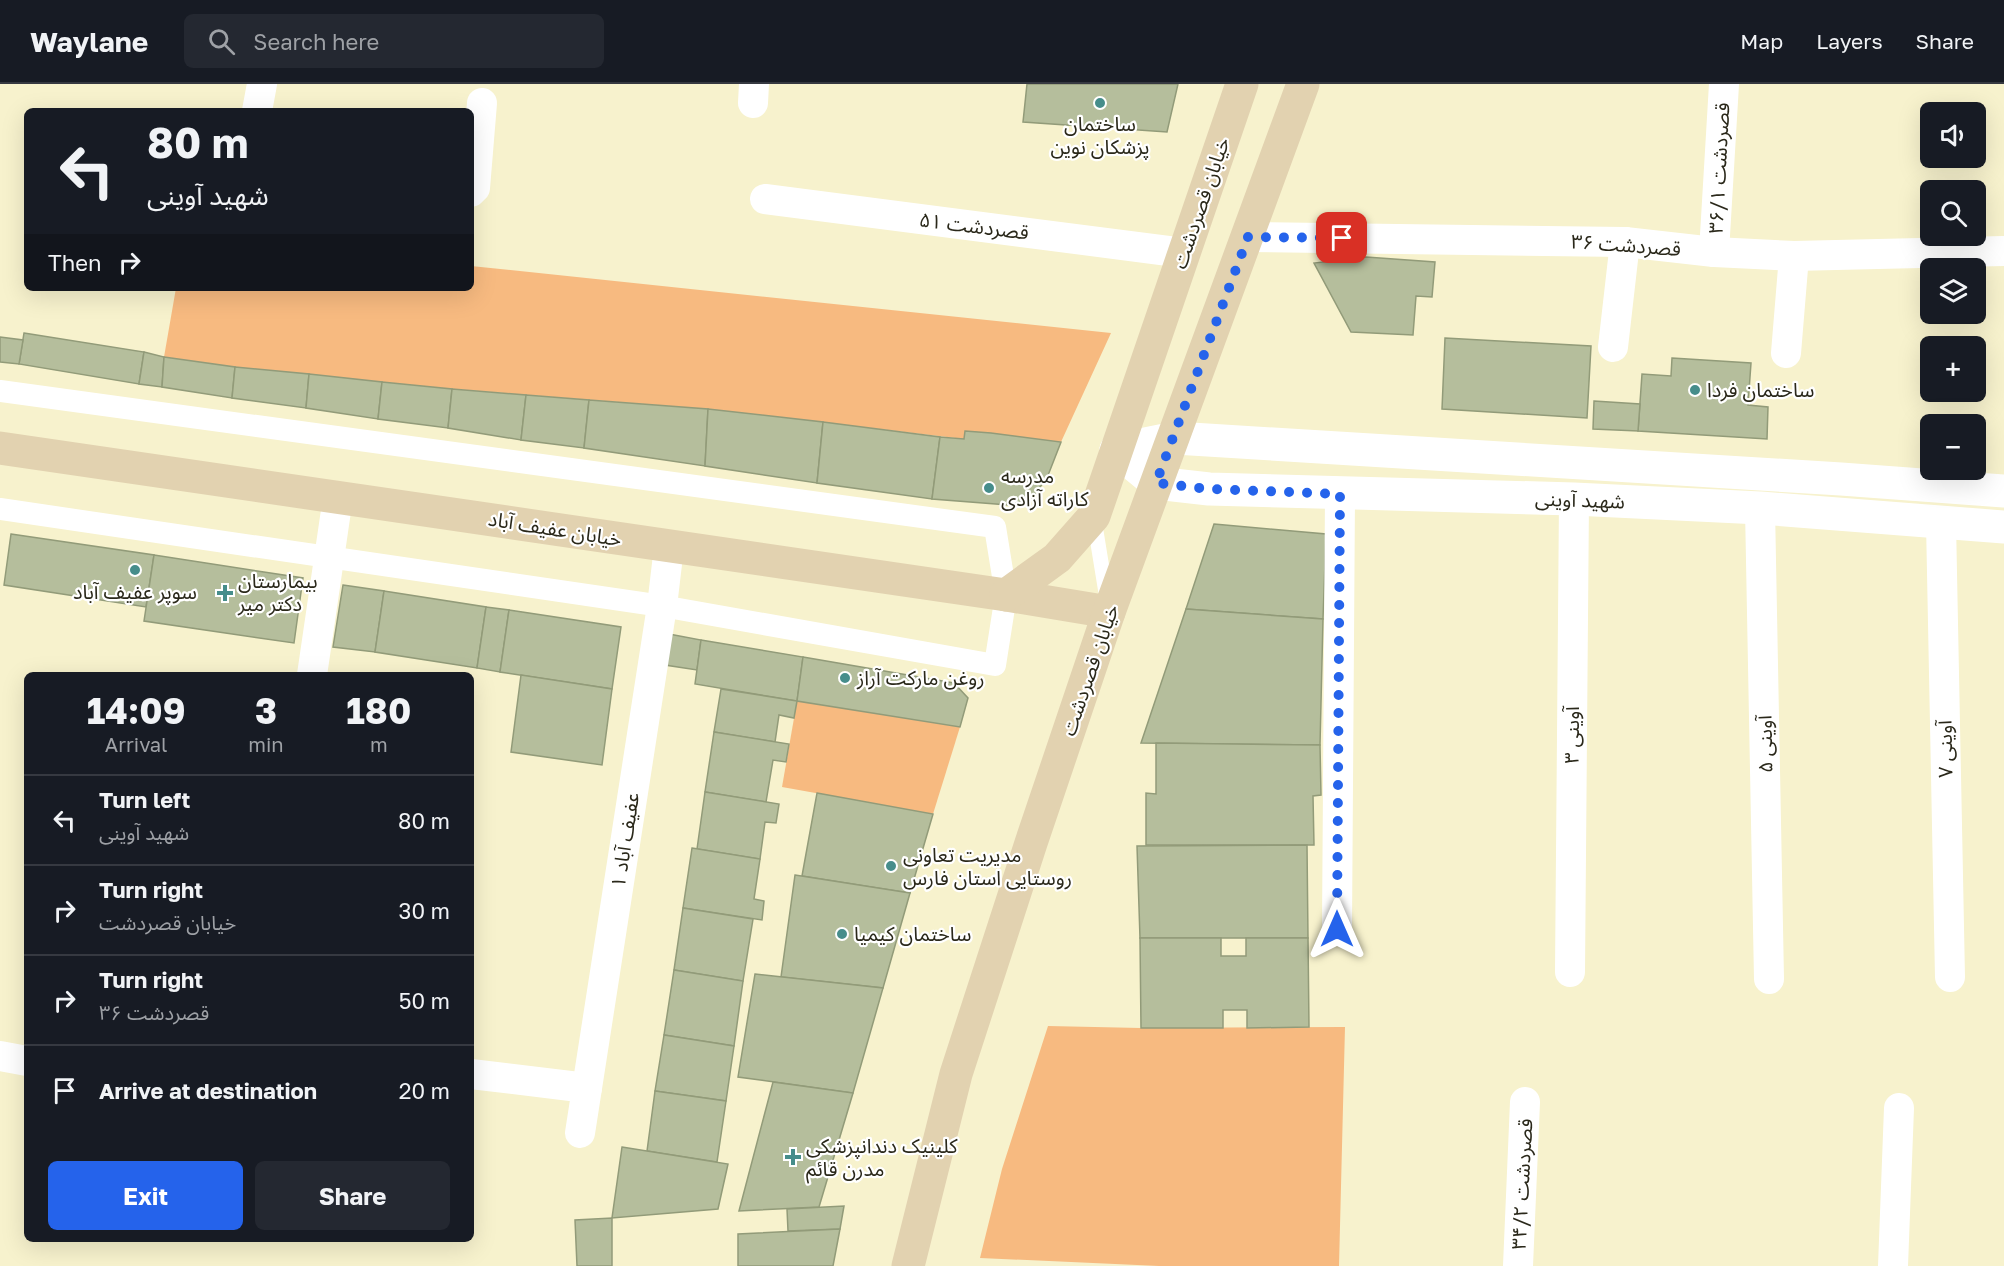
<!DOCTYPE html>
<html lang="en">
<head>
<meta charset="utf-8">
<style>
	:root { --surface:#171b24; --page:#242831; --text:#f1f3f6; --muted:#9ea1a6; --line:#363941; --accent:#2563eb }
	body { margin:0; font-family:"Golos Text","Noto Sans Arabic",sans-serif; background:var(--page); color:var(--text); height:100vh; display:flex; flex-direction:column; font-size:22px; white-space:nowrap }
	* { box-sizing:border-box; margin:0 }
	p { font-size:20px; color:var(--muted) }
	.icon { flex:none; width:33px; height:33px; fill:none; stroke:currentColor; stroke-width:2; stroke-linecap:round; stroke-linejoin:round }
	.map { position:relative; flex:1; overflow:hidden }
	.side { position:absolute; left:24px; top:588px; width:450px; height:570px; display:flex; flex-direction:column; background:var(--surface); border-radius:9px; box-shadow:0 6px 24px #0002 }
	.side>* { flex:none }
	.guide { position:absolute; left:24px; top:24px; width:450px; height:183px; border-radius:9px; box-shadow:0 6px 24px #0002; background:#171b24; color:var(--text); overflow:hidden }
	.controls { position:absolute; left:1920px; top:18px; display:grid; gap:12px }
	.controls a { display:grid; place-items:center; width:66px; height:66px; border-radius:9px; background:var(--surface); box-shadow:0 6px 24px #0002; font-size:30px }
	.pin { position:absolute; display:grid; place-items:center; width:51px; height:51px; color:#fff; margin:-26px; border-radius:12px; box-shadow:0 3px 9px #0006 }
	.me { position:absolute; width:66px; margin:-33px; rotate:0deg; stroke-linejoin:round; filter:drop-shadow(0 0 4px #0008) }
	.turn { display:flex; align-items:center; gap:21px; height:126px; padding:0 24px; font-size:27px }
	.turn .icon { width:78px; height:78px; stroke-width:2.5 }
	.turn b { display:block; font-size:42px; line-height:51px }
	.then { display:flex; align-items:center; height:57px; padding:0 24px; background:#0003; gap:12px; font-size:22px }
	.eta { display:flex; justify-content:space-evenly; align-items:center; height:102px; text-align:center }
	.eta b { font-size:36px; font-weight:700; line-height:42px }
	.action { display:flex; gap:12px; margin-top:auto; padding:12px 24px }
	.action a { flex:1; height:69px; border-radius:9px; background:var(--accent); color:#fff; font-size:24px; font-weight:700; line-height:69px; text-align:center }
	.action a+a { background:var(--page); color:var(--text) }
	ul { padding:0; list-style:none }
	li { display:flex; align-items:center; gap:18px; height:90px; padding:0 24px; border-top:2px solid var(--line) }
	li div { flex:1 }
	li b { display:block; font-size:22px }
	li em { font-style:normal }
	header { display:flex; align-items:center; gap:36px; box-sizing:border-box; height:84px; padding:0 30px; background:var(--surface); border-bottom:2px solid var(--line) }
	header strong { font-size:28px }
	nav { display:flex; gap:33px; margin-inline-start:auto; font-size:21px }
	.search { width:420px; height:54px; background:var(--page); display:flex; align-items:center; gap:15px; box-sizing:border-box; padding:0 21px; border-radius:9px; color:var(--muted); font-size:22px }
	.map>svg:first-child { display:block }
	.green { fill:#f7ba80 }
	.building { fill:#b5be9c; stroke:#929b79; stroke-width:1.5 }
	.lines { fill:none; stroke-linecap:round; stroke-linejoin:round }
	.service { stroke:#fff; stroke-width:15 }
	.pedestrian { stroke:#fff; stroke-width:22 }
	.minor { stroke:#fff; stroke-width:30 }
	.tertiary { stroke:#fff; stroke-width:33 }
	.secondary { stroke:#e2d2b0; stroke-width:33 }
	.route { stroke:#2563eb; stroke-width:10; stroke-dasharray:0 18 }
	.poi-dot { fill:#468d8b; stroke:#fff; stroke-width:2 }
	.labels { text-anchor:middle; stroke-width:4.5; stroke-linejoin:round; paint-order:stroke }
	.poi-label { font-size:20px; fill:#2a281a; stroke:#fff; text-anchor:start }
	.street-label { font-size:20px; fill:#2a281a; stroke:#fff }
</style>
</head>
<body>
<header>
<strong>Waylane</strong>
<div class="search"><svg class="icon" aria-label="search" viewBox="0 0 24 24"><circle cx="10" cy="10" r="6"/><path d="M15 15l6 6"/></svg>Search here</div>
<nav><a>Map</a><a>Layers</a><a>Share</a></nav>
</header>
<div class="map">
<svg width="2004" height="1182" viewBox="0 0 2004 1182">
	<rect width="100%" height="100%" fill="#f7f2cd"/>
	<!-- green -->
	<g class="green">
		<path d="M 471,182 L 1111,249 L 1061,358 L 965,347 L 964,355 L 708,325 L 452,305 L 235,283 L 164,273 L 176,204 L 471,204 Z"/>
		<path d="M 797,617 L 960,643 L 933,730 L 782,703 Z"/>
		<path d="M 1048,942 L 1141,944 L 1345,943 L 1339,1182 L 1159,1182 L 980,1174 L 1002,1085 Z"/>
	</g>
	<!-- building -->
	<g class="building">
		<path d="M 1027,0 L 1178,0 L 1167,48 L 1023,38 Z"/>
		<path d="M 1366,173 L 1435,178 L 1432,213 L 1416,212 L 1413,251 L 1351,248 L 1314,179 Z"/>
		<path d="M 24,249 L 144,268 L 139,300 L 19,280 Z"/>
		<path d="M 0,253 L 23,256 L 19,280 L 0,278 Z"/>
		<path d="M 1445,254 L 1591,262 L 1587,334 L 1442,325 Z"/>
		<path d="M 144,268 L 164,273 L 162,303 L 139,300 Z"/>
		<path d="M 164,273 L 235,283 L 232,314 L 162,303 Z"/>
		<path d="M 1672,274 L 1751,279 L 1748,321 L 1768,323 L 1767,355 L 1638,347 L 1642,290 L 1671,292 Z"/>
		<path d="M 235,283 L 309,290 L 306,324 L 232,314 Z"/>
		<path d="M 309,290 L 382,298 L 378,335 L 306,324 Z"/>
		<path d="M 382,298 L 452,305 L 448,344 L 378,335 Z"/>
		<path d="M 452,305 L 526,311 L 521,356 L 448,344 Z"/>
		<path d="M 526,311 L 589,316 L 584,364 L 521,356 Z"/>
		<path d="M 589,316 L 708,325 L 705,382 L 584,364 Z"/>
		<path d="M 1594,317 L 1640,320 L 1638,347 L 1593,345 Z"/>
		<path d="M 708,325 L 823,338 L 817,399 L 705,382 Z"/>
		<path d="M 823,338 L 940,353 L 932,415 L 817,399 Z"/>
		<path d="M 965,347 L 991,349 L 1061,358 L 1047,394 L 1031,415 L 1020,422 L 932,415 L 940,353 L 964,355 Z"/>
		<path d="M 1214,440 L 1326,450 L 1323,535 L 1186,525 Z"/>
		<path d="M 11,450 L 154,471 L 146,523 L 4,501 Z"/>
		<path d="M 154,471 L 303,494 L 294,559 L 144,537 Z"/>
		<path d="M 343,501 L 384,507 L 375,568 L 333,563 Z"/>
		<path d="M 384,507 L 486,523 L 477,584 L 375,568 Z"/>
		<path d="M 486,523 L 509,526 L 500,588 L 477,584 Z"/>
		<path d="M 1186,525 L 1323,535 L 1320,661 L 1141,659 Z"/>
		<path d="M 509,526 L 621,543 L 612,605 L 500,588 Z"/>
		<path d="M 669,550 L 701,556 L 697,586 L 665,581 Z"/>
		<path d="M 701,556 L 803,573 L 797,617 L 695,600 Z"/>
		<path d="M 803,573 L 954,599 L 968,614 L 960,643 L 797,617 Z"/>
		<path d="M 521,591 L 612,605 L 602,681 L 511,668 Z"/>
		<path d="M 721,605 L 797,617 L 794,634 L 779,631 L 775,658 L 714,648 Z"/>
		<path d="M 714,648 L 789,660 L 786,678 L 773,676 L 766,718 L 705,708 Z"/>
		<path d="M 1156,659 L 1320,661 L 1321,711 L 1313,712 L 1314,761 L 1146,761 L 1146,709 L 1156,710 Z"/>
		<path d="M 705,708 L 779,720 L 776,739 L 765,738 L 760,775 L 697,765 Z"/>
		<path d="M 817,709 L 933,730 L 910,809 L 802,792 Z"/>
		<path d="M 1307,761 L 1308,854 L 1140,854 L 1137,762 Z"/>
		<path d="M 692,764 L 760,775 L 754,815 L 764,817 L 762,836 L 683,824 Z"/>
		<path d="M 795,791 L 910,809 L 883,904 L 781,893 Z"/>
		<path d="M 683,824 L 753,835 L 743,897 L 674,886 Z"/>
		<path d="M 1140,854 L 1221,854 L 1221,872 L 1246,872 L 1246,854 L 1308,854 L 1309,943 L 1247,944 L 1247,926 L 1223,926 L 1223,944 L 1141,944 Z"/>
		<path d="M 674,886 L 743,897 L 734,962 L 664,951 Z"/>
		<path d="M 755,890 L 883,904 L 853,1009 L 738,993 Z"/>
		<path d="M 664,951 L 734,962 L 726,1017 L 655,1007 Z"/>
		<path d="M 773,998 L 853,1009 L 819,1123 L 739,1127 Z"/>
		<path d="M 655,1007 L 726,1017 L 717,1078 L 647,1067 Z"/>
		<path d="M 622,1063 L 728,1080 L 718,1125 L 612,1134 Z"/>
		<path d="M 844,1122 L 840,1145 L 788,1147 L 787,1125 Z"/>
		<path d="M 612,1134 L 612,1182 L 577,1182 L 575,1136 Z"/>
		<path d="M 840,1145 L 833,1182 L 738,1182 L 738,1150 Z"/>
	</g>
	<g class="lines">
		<!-- service -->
		<path class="service" d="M 1094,435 L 1107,515"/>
		<!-- pedestrian -->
		<path class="pedestrian" d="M 0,307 L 995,443 L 1006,511 L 995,581 L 662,522 L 0,425"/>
		<!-- minor -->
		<g class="minor">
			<path d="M 753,19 L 754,0"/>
			<path d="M 257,27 L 262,0"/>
			<path d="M 471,108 L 475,104 L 482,19"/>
			<path d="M 765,115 L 1184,169"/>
			<path d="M 1248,153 L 1625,158 L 1714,168 L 1794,172 L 2004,167"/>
			<path d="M 1714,168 L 1724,0"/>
			<path d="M 1613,263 L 1625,158"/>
			<path d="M 1786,269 L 1794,172"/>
			<path d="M 1760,424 L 1769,895"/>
			<path d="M 1941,438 L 1950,893"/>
			<path d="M 312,591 L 338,413"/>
			<path d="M 1337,845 L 1340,410"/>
			<path d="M 1570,888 L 1574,415"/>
			<path d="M 0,972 L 27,977"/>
			<path d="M 471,990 L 587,1004"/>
			<path d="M 580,1049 L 662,522 L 669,463"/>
			<path d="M 1518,1182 L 1525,1018"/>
			<path d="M 1893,1182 L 1899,1024"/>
		</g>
		<!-- tertiary -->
		<g class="tertiary">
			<path d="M 1116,366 L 1156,399 L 1209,405 L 1574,415 L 1760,424 L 2004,443"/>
			<path d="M 1116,366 L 1175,354 L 1841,395 L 2004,407"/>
		</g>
		<!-- secondary -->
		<g class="secondary">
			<path d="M 0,364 L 1006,511 L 1109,528"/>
			<path d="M 1006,511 L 1057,474 L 1094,432 L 1242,0"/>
			<path d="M 908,1182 L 956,990 L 1031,759 L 1109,528 L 1303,0"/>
		</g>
	</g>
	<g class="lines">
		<!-- route -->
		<path class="route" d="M 1337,845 L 1340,410 L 1209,405 L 1156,399 L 1248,153 L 1342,154"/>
	</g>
	<!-- markers -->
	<g class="poi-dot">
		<circle cx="1100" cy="19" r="6"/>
		<circle cx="1695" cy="306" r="6"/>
		<circle cx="989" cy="404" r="6"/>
		<circle cx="135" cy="486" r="6"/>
		<path d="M222 500h6v6h6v6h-6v6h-6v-6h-6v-6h6z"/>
		<circle cx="845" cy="594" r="6"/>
		<circle cx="891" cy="782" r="6"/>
		<circle cx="842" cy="850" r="6"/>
		<path d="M790 1064h6v6h6v6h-6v6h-6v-6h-6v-6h6z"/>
	</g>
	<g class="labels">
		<!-- poi labels -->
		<g class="poi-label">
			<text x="1100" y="47" text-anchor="middle">ساختمان<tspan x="1100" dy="23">پزشکان نوین</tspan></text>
			<text x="1707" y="313">ساختمان فردا</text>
			<text x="1001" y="399">مدرسه<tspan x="1001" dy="23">کاراته آزادی</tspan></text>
			<text x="238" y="504">بیمارستان<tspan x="238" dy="23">دکتر میر</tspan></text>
			<text x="135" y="515" text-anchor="middle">سوپر عفیف آباد</text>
			<text x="857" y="601">روغن مارکت آراز</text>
			<text x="903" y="778">مدیریت تعاونی<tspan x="903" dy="23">روستایی استان فارس</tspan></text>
			<text x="854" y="857">ساختمان کیمیا</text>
			<text x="806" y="1069">کلینیک دندانپزشکی<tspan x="806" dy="23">مدرن قائم</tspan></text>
		</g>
		<!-- street labels -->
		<g class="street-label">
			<text transform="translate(1719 84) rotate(-87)" y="7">۳۶/۱ قصردشت</text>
			<text transform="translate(1201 119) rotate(-71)" y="7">خیابان قصردشت</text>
			<text transform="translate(974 142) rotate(7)" y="7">۵۱ قصردشت</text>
			<text transform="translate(1626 161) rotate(4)" y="7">۳۶ قصردشت</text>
			<text transform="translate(1580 416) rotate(2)" y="7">شهید آوینی</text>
			<text transform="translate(555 445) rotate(9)" y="7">خیابان عفیف آباد</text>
			<text transform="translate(1090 586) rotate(-71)" y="7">خیابان قصردشت</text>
			<text transform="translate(1572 651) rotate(-90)" y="7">۳ آوینی</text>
			<text transform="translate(1765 660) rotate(-91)" y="7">۵ آوینی</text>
			<text transform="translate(1945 665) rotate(-91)" y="7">۷ آوینی</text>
			<text transform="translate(625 756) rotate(-81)" y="7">عفیف آباد ۱</text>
			<text transform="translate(1522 1100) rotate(-87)" y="7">قصردشت ۳۴/۲</text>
		</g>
	</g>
</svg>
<div class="controls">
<a><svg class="icon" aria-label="sound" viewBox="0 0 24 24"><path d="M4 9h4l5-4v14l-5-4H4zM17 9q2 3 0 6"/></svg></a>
<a><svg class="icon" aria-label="search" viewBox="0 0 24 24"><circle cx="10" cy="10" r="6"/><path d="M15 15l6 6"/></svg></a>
<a><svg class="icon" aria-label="layers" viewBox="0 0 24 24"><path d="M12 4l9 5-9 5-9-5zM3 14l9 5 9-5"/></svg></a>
<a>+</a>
<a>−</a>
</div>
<div class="pin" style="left:1342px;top:154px;background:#d93025"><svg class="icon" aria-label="arrive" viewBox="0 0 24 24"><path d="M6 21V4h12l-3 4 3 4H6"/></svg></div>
<svg class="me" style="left:1337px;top:845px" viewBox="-20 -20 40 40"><path d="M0-17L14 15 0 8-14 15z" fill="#2563eb" stroke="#fff" stroke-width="4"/></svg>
<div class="guide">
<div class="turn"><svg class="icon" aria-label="left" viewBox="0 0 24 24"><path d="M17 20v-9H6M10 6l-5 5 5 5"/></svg><div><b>80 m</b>شهید آوینی</div></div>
<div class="then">Then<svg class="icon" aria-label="right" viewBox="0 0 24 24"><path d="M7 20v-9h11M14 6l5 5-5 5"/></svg></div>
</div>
<section class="side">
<div class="eta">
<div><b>14:09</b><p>Arrival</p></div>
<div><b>3</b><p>min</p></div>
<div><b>180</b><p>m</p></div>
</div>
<ul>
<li><svg class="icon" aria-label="left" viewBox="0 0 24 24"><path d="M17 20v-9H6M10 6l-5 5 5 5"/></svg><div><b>Turn left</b><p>شهید آوینی</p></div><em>80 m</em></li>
<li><svg class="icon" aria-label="right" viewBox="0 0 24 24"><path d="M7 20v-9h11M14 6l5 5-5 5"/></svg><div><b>Turn right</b><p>خیابان قصردشت</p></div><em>30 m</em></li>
<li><svg class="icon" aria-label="right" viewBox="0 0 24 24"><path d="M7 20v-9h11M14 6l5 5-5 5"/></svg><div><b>Turn right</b><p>۳۶ قصردشت</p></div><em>50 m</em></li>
<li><svg class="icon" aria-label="arrive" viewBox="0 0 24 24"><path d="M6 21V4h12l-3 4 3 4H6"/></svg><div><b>Arrive at destination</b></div><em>20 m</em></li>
</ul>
<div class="action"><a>Exit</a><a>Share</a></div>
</section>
</div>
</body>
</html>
